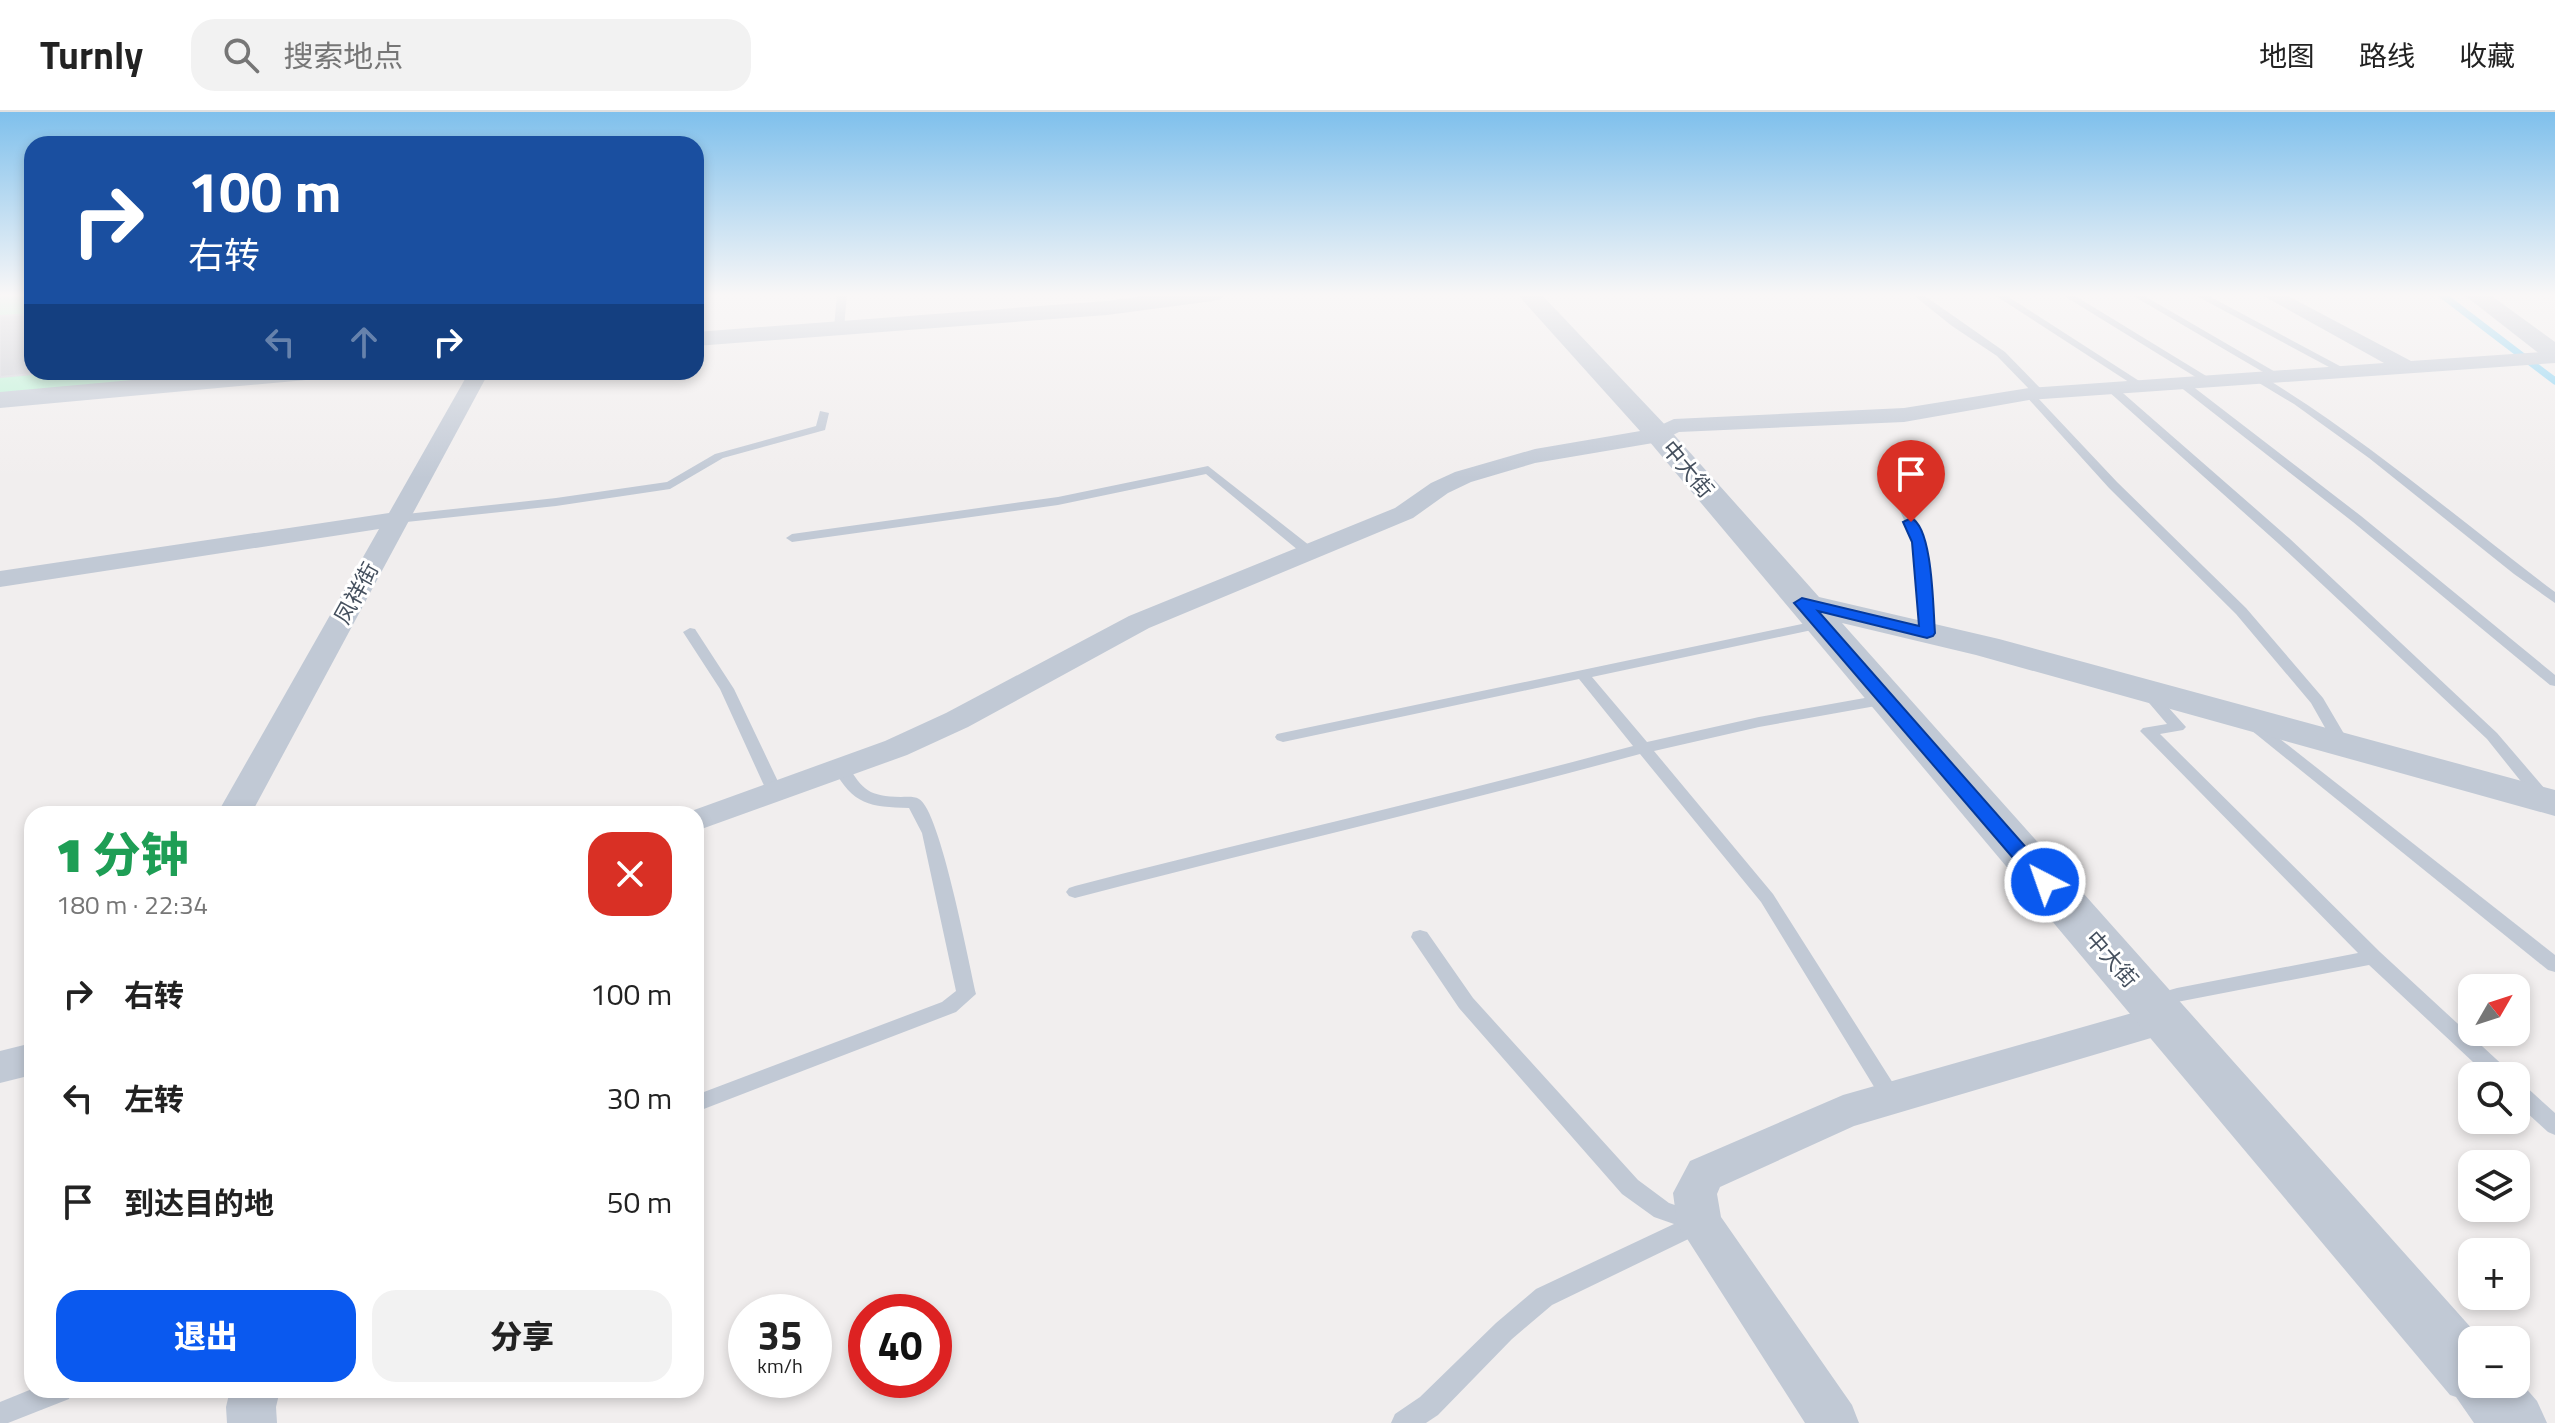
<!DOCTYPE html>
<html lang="zh">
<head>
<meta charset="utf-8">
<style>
	:root { --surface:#fff; --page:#f2f2f2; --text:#222; --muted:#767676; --line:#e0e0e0; --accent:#0a59ef }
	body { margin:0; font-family:"Titillium Web","Noto Sans SC",sans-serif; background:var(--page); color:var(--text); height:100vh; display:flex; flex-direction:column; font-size:30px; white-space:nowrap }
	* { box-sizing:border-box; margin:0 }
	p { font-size:26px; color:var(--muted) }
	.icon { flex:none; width:44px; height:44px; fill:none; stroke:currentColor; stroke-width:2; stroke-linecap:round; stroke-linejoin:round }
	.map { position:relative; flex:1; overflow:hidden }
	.sheet { position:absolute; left:24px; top:694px; width:680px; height:592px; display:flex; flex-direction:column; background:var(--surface); border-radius:24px; box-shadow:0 4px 12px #0003 }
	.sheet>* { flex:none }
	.guide { position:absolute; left:24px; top:24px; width:680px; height:244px; border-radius:24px; box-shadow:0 4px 12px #0003; background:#1a4fa0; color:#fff; overflow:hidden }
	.needle { width:52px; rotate:51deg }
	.fabs { position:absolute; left:2458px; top:862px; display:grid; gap:16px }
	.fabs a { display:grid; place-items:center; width:72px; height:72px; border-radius:16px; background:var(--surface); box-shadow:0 4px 12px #0003; font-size:40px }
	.speed { position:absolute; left:728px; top:1182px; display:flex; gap:16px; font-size:40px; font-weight:700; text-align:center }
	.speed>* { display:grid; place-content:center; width:104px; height:104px; border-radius:50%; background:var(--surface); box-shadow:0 4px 12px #0003; line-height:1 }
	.speed small { font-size:20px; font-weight:400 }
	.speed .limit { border:12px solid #d22; background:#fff; color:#111 }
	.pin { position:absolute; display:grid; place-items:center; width:68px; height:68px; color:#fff; margin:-82px -34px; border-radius:50% 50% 50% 0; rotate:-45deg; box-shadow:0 0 8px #0007 }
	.pin .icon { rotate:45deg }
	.me { position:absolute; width:88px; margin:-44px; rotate:319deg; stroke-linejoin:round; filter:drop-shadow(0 0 6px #0008) }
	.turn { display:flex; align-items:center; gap:28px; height:168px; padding:0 32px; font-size:36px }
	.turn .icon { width:104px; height:104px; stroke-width:2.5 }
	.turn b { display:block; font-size:56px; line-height:68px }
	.lanes { display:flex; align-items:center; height:76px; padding:0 32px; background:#0003; justify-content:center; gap:40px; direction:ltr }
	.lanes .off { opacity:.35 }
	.round { display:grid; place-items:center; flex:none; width:84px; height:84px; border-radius:24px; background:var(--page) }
	.overview { display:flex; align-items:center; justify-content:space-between; height:136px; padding:0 32px }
	h1 { font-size:48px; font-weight:800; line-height:60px; color:#1e9e55 }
	.cta { display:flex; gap:16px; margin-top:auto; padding:16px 32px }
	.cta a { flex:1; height:92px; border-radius:24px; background:var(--accent); color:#fff; font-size:32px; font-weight:800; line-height:92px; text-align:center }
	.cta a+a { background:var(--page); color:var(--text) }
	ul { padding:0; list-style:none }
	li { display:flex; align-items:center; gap:24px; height:104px; padding:0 32px }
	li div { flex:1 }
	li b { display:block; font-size:30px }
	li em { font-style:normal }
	header { display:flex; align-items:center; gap:48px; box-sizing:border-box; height:112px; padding:0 40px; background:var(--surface); border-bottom:2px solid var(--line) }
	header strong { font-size:38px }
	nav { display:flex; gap:44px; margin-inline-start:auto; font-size:28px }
	.search { width:560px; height:72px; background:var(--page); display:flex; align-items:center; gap:20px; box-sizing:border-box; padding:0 28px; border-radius:24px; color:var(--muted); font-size:30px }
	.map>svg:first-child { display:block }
	.green { fill:#b9f3d5 }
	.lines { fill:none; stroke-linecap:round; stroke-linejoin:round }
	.stream { stroke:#83d1f3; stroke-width:7 }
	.building { fill:#cacdd4; stroke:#d2d4db; stroke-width:2 }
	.service { fill:#c1c9d5; fill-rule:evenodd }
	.minor { fill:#c1c9d5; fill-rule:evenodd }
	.tertiary { fill:#c1c9d5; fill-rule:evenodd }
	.route { fill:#0a59ef; stroke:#063a9b; stroke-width:2 }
	.labels { text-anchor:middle; stroke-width:6; stroke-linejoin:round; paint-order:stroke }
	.street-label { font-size:22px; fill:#45505e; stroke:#fff }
</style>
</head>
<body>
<header>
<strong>Turnly</strong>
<div class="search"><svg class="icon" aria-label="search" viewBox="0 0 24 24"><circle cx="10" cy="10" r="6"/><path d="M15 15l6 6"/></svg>搜索地点</div>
<nav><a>地图</a><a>路线</a><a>收藏</a></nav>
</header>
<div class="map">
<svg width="2555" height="1311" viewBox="0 0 2555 1311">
	<rect width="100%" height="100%" fill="#f1eeee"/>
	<!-- green -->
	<path class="green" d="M 0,182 L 32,182 L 32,260 L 234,260 L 0,281 Z"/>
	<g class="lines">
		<!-- stream -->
		<path class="stream" d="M 2441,182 L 2555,269"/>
	</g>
	<!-- building -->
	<path class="building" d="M 32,202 L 32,262 L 0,265 L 0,204 Z"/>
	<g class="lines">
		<!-- service -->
		<g class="service">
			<path d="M 837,182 L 847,182 L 844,216 L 839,219 L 834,216 Z"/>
			<path d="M 1912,182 L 1922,182 L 2005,240 L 2044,280 L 2044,284 L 2037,285 L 2117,370 L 2246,496 L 2323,586 L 2350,632 L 2348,635 L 2336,635 L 2311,591 L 2236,502 L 2109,376 L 2024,282 L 2031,279 L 1997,244 L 1952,214 Z"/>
			<path d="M 1993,182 L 2004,182 L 2147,274 L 2138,276 Z"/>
			<path d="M 2061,182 L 2072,182 L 2216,270 L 2207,272 Z"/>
			<path d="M 2130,182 L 2141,182 L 2284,265 L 2275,267 Z"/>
			<path d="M 2193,182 L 2205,182 L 2351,260 L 2342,262 Z"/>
			<path d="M 2254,264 L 2262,264 C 2366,327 2458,407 2555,480 L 2555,491 L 2514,462 L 2369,346 L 2294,292 L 2254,268 Z"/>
			<path d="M 2179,270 L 2187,270 L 2361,404 L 2555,563 L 2555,574 L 2550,573 L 2353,410 L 2179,274 Z"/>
			<path d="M 2108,275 L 2116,275 L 2289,426 L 2497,621 L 2551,684 L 2553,688 L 2551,692 L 2539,692 L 2487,627 L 2279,432 L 2108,279 Z"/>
			<path d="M 820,299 L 829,301 L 825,318 L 723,346 L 670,377 L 556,394 L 397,411 L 391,407 L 397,403 L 556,386 L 667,370 L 715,342 L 816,314 Z"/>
			<path d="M 1208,354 L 1314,437 L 1314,443 L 1304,443 L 1206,362 L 1058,393 L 792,430 L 786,426 L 792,422 L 1058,385 Z"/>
			<path d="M 1902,386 L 1908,390 L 1926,430 L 1934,521 L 1927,525 L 1920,521 L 1914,430 L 1896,390 Z"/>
			<path d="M 1821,508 L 1828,512 L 1826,515 L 1592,565 L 1647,630 L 1759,605 L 1887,582 L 1892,584 L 1895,587 L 1892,590 L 1887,592 L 1759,615 L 1654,639 L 1773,782 L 1898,979 L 1901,985 L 1898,991 L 1891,993 L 1884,991 L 1761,790 L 1640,642 C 1452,693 1263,737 1075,786 L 1069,784 L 1066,780 L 1069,776 L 1075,774 C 1261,726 1448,684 1633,634 L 1579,567 L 1283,630 L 1277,628 L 1275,625 L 1277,622 Z"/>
			<path d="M 690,516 L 695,517 L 734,577 L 783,680 L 781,684 L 769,684 L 767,680 L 720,577 L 683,520 Z"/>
			<path d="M 2145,574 L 2150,575 L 2186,615 L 2183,618 L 2160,622 L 2380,840 L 2508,958 L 2511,964 L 2488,964 L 2369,853 L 2177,890 L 2170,888 L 2167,883 L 2170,878 L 2177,876 L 2358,841 L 2143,622 L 2140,619 L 2143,616 L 2167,612 L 2138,578 Z"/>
			<path d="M 2251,606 L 2256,608 L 2555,843 L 2555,860 L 2548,858 L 2246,614 L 2243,611 Z"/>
			<path d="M 841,651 L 847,652 C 863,679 869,684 901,685 C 906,685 914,684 919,687 C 940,698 969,852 976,882 L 956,900 L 696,1000 L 696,983 L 942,890 L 956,879 L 922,721 L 909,696 C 870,695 853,693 833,656 Z"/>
			<path d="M 1420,818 L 1427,820 L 1473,886 L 1638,1068 L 1669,1091 L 1707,1104 L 1710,1111 L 1707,1118 L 1552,1193 L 1512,1227 L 1438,1303 L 1426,1311 L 1391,1311 L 1395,1302 L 1420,1285 L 1496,1211 L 1536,1177 L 1674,1112 L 1654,1105 L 1622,1082 L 1459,896 L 1411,825 L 1413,820 Z"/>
			<path d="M 2516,970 L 2523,972 L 2555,1001 L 2555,1023 L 2548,1020 L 2516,991 Z"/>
			<path d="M 32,1277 L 72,1278 L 69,1287 L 8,1311 L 0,1311 L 0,1290 Z"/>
		</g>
		<!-- minor -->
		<g class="minor">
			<path d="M 2260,182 L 2284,182 L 2411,249 L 2555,239 L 2555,251 L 2029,288 L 1904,310 L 1679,320 L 1659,330 L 1535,351 L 1471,370 L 1448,381 L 1413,406 L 1149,516 L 968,615 L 907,643 L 696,719 L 696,702 L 683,702 L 885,629 L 946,601 L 1129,504 L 1395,396 L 1431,371 L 1455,360 L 1535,337 L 1652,317 L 1674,307 L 1904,296 L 2029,276 L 2384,251 Z"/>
			<path d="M 469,260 L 489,260 L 251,702 L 217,702 L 379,417 L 0,475 L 0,459 L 389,401 Z"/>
			<path d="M 2164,892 L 2178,896 L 2184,907 L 2178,918 L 1854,1014 L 1720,1075 L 1717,1082 L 1721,1105 L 1852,1293 L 1859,1311 L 1805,1311 L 1677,1111 L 1673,1081 L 1690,1049 L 1843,983 Z"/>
			<path d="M 32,931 L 32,963 L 0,971 L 0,939 Z"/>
			<path d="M 230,1278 L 280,1278 L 276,1295 L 277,1311 L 227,1311 L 226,1295 Z"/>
		</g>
		<!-- tertiary -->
		<g class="tertiary">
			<path d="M 1158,182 L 1224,182 L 1221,187 L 1213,189 L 1107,203 L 696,234 L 696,220 L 1107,189 Z"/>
			<path d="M 1517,182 L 1541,182 L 1669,317 L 1819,485 L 1999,527 L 2555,678 L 2555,704 L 1976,543 L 1842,511 L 2482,1228 L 2472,1228 L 2472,1272 L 2516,1272 L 2516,1265 L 2537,1289 L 2547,1311 L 2474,1311 L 2456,1285 L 2450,1283 L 1649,329 Z"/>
			<path d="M 2463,182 L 2489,182 L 2555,230 L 2555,250 L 2546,247 Z"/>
			<path d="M 220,260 L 319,260 L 315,266 L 306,268 L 0,296 L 0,280 Z"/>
		</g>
	</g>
	<!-- sky -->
	<linearGradient id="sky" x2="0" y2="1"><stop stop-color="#7fc0ec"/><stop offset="0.5" stop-color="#f9f7f7"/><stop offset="1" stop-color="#f9f7f7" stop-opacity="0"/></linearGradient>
	<rect width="2555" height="366" fill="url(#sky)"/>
	<!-- route -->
	<path class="route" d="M 1911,406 C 1933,415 1933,497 1935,521 L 1933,524 L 1927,526 L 1818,499 L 2052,765 L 2055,770 L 2052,775 L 2038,775 L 1794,491 L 1802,486 L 1919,514 L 1912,430 L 1903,410 Z"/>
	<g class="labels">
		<!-- street labels -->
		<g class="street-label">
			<text transform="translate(1688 357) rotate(50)" y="8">中大街</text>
			<text transform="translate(356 481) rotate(-61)" y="8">凤祥街</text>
			<text transform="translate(2112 847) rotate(49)" y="8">中大街</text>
		</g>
	</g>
</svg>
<div class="fabs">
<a><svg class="needle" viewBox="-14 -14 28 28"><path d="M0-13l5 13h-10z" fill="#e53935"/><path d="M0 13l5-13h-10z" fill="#767676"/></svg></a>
<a><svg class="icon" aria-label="search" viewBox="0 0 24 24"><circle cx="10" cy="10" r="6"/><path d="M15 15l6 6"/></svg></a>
<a><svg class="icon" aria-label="layers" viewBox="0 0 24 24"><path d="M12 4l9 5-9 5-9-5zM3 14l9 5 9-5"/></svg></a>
<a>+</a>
<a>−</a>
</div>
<div class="speed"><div>35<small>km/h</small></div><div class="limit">40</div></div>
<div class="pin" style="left:1911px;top:410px;background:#d93025"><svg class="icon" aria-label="arrive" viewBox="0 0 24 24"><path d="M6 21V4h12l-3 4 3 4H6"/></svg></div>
<svg class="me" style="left:2045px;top:770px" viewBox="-20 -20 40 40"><circle r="17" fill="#0a59ef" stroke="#fff" stroke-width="3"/><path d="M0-11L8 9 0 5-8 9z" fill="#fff"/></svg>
<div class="guide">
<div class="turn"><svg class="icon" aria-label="right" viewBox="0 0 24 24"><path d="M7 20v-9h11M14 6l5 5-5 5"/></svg><div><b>100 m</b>右转</div></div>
<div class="lanes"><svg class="icon off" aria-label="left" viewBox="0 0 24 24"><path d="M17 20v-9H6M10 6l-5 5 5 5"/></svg><svg class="icon off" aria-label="ahead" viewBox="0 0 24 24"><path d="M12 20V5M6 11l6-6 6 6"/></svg><svg class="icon" aria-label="right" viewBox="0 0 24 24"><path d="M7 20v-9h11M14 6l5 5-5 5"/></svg></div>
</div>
<section class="sheet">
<div class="overview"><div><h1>1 分钟</h1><p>180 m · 22:34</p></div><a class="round" style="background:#d93025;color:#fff"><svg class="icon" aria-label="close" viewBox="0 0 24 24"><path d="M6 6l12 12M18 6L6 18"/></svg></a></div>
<ul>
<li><svg class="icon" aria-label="right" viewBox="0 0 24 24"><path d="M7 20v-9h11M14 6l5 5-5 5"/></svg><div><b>右转</b></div><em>100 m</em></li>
<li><svg class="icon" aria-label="left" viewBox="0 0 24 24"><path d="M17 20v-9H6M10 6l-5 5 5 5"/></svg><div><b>左转</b></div><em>30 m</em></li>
<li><svg class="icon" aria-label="arrive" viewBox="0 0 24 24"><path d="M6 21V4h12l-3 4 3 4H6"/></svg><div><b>到达目的地</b></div><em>50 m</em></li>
</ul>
<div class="cta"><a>退出</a><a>分享</a></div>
</section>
</div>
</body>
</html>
